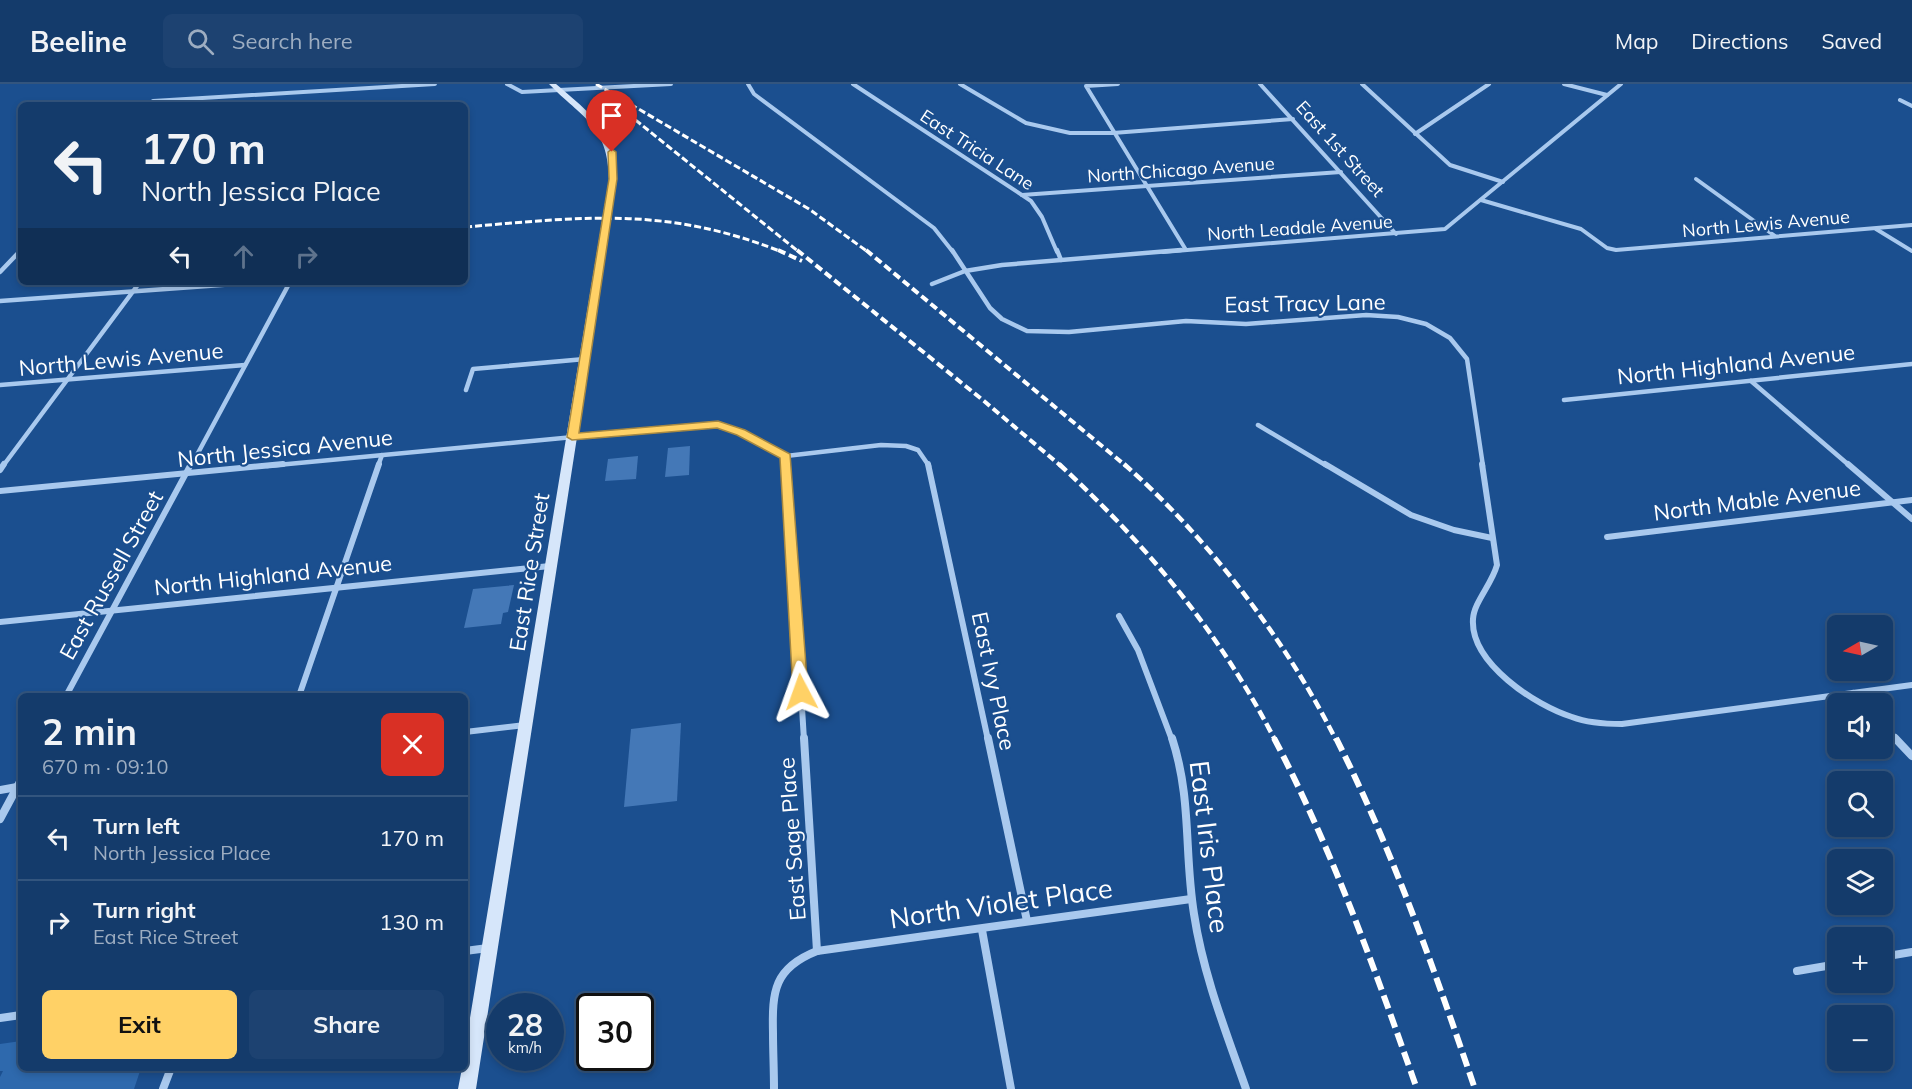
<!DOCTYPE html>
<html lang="en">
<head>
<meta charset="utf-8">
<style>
	:root { --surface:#143b6b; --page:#1d4271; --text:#f1f3f6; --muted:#9dadc1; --line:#33557e; --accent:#ffd166 }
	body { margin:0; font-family:Mulish,sans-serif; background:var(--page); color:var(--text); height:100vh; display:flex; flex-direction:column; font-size:22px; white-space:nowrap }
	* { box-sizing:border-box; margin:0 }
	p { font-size:20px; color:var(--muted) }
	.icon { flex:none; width:33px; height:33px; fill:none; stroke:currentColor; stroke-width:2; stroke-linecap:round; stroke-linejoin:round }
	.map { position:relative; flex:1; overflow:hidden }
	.details { position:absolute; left:18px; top:609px; width:450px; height:378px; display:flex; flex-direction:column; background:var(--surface); border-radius:9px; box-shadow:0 3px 9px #0003,0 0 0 2px var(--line) }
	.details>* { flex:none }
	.banner { position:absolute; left:18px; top:18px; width:450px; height:183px; border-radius:9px; box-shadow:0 3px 9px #0003,0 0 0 2px var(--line); background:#143b6b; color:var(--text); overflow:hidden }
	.needle { width:39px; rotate:261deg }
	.buttons { position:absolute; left:1827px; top:531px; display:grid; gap:12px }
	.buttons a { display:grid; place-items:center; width:66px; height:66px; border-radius:9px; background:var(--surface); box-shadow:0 3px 9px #0003,0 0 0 2px var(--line); font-size:30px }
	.speed { position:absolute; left:486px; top:909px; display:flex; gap:12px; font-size:30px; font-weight:700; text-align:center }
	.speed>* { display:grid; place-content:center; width:78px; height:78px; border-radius:50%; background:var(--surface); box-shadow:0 3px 9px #0003,0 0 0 2px var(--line); line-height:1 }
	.speed small { font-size:15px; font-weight:400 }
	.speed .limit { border:3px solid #111; border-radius:9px; background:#fff; color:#111 }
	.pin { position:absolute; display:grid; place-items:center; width:51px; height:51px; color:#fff; margin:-62px -26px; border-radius:50% 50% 50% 0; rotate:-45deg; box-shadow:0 0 6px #0007 }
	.pin .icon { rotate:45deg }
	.me { position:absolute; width:66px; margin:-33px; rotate:356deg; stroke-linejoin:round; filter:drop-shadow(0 0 4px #0008) }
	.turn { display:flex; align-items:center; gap:21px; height:126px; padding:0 24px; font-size:27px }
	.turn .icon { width:78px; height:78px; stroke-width:2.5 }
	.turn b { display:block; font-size:42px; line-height:51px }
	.lanes { display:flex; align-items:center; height:57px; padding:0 24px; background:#0003; justify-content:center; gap:30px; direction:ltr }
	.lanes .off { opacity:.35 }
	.round { display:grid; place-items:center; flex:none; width:63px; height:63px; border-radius:9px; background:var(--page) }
	.headline { display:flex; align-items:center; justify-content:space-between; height:102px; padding:0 24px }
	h1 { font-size:36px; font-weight:700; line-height:45px }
	.primary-button { display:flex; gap:12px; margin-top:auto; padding:12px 24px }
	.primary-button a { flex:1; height:69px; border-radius:9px; background:var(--accent); color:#111; font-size:24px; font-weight:700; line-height:69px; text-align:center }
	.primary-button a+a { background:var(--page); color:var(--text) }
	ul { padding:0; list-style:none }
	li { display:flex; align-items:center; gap:18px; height:84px; padding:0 24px; border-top:2px solid var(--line) }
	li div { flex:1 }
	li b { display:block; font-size:22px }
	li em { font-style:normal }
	header { display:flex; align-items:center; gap:36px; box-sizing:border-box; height:84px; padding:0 30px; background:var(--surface); border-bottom:2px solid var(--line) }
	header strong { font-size:28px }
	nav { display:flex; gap:33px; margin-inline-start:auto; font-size:21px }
	.search { width:420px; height:54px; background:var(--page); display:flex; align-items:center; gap:15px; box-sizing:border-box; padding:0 21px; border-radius:9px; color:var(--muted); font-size:22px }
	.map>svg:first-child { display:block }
	.green { fill:#2e69ad }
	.building { fill:#4478b7 }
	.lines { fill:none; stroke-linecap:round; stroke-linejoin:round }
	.minor-far3 { stroke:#a9c9ee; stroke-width:4 }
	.minor-far2 { stroke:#a9c9ee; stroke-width:4.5 }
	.minor-far1 { stroke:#a9c9ee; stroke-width:6 }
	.minor { stroke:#a9c9ee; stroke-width:8 }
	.secondary { fill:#d6e6fa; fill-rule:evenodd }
	.rail-far3 { stroke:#fff; stroke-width:3; stroke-dasharray:7 3; stroke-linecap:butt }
	.rail-far2 { stroke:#fff; stroke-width:4; stroke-dasharray:8 4; stroke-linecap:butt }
	.rail-far1 { stroke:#fff; stroke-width:4.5; stroke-dasharray:10 4.5; stroke-linecap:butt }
	.rail { stroke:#fff; stroke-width:6; stroke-dasharray:14 6; stroke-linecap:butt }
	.route { fill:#ffd166; stroke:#a68842; stroke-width:1.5 }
	.labels { text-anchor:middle; stroke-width:4.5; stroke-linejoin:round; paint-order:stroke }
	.far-street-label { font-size:18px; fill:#fff; stroke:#1b4f8f }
	.street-label { font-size:22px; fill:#fff; stroke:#1b4f8f }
	.near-street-label { font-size:27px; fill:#fff; stroke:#1b4f8f }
</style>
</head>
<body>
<header>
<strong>Beeline</strong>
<div class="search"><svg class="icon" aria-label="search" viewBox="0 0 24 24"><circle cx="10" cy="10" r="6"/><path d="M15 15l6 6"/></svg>Search here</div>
<nav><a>Map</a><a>Directions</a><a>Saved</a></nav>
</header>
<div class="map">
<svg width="1912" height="1005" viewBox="0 0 1912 1005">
	<rect width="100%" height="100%" fill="#1b4f8f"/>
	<!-- green -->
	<path class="green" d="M 21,957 L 21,984 L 141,984 L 134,1005 L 0,1005 L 0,993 L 3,987 L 0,987 L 0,960 Z"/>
	<!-- building -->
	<g class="building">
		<path d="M 690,362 L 689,391 L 665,393 L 668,364 Z"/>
		<path d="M 638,372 L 636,395 L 605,397 L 608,375 Z"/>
		<path d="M 514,501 L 508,528 L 503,529 L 501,540 L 464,544 L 473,505 Z"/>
		<path d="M 681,639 L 677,717 L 624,723 L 631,645 Z"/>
	</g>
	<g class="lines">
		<!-- minor-far3 -->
		<g class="minor-far3">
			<path d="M 507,0 L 522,8 L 671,0"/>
			<path d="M 748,0 L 754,10 L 934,144 L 953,168"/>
			<path d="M 853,0 L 1031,117 L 1042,133 L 1057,168"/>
			<path d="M 960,0 L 1026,39 L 1070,49 L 1113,49 L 1293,35"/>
			<path d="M 1118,0 L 1086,2 L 1186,166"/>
			<path d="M 1260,0 L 1396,150"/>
			<path d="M 1362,0 L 1450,81 L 1503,98"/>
			<path d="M 1564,0 L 1607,11"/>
			<path d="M 1900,16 L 1912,22"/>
			<path d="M 153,17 L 435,0"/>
			<path d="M 1415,50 L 1489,0"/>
			<path d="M 1696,95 L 1775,152"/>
			<path d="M 1022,111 L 1341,88"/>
			<path d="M 1481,116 L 1581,145 L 1607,164 L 1616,166 L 1912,141"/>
			<path d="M 1876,145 L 1912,167"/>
			<path d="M 19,168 L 21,166"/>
			<path d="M 1163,168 L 1445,145 L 1621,0"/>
		</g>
		<!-- minor-far2 -->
		<g class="minor-far2">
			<path d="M 952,166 L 990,224 L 1002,235 L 1027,247 L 1069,248 L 1186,237 L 1246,240 L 1366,231 L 1398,233 L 1426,240 L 1450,254 L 1467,275 L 1483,382"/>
			<path d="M 1057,166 L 1061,176"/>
			<path d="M 0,188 L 21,166"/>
			<path d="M 932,200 L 965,187 L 1002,181 L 1181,166"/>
			<path d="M 0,217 L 262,198"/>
			<path d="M 1751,297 L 1850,382"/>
			<path d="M 0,301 L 245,281"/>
			<path d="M 466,306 L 473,285 L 585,275"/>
			<path d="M 1564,316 L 1912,280"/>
			<path d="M 1258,341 L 1327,382"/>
			<path d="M 786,372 L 787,382"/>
			<path d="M 3,382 L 140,198"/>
			<path d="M 191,382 L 290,198"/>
			<path d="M 267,382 L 710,340 L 741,349 L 786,372 L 881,361 L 906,362 L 918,366 L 929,382"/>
			<path d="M 378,382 L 382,371"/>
		</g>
		<!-- minor-far1 -->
		<g class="minor-far1">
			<path d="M 787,380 L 804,656"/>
			<path d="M 928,380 L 988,656"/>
			<path d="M 1325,380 L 1411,431 L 1454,446 L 1492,454"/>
			<path d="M 1482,380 L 1497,481 C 1492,500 1474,518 1473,535 C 1470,579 1536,622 1572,633 C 1588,639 1605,640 1622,640 L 1912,601"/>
			<path d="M 1848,380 L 1912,435"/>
			<path d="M 0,386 L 4,380"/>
			<path d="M 0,407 L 283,380"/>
			<path d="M 1607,453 L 1912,416"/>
			<path d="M 1119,532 L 1138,566 L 1172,656"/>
			<path d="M 0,538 L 550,482"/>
			<path d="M 1853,609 L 1863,620"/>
			<path d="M 66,612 L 191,380"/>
			<path d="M 299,612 L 379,380"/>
			<path d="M 1882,640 L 1897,656"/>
			<path d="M 465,648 L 525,641"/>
		</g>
		<!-- minor -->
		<g class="minor">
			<path d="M 804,654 L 817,867"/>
			<path d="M 988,654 L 1027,837"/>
			<path d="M 1172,654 C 1192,715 1184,769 1194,830 C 1203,890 1226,948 1246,1005"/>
			<path d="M 1895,654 L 1912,672"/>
			<path d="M 0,706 L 17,703"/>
			<path d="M 0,735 L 21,696"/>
			<path d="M 982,846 L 1011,1005"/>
			<path d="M 465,867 L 488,864"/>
			<path d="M 1882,873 L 1912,868"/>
			<path d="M 1797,887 L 1838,880"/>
			<path d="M 0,934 L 21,931"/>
			<path d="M 163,1005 L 171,984"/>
			<path d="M 774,1005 C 774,986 773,967 773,949 C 772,907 774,884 817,867 L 1191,815"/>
		</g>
		<!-- secondary -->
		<path class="secondary" d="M 549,0 L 556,0 C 590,29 615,47 617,95 L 476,1005 L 458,1005 L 462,984 L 465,984 L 465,964 L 609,95 C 608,41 582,34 549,0 Z"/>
		<!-- rail-far3 -->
		<g class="rail-far3">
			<path d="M 596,0 L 809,125 L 868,168"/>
			<path d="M 612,17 L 799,168"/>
			<path d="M 465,143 C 584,133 667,122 782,168"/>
		</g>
		<!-- rail-far2 -->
		<g class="rail-far2">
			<path d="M 778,166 L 802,177"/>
			<path d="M 797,166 L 984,317 L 1061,382"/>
			<path d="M 866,166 L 1126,382"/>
		</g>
		<!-- rail-far1 -->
		<g class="rail-far1">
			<path d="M 1059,380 C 1147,461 1220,549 1275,656"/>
			<path d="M 1124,380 C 1208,454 1286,556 1336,656"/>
		</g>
		<!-- rail -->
		<g class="rail">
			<path d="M 1274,654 C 1333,767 1375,886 1417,1005"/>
			<path d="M 1336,654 C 1393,767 1434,885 1475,1005"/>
		</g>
	</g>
	<!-- route -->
	<path class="route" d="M 612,65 L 616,68 L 617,95 L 579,349 L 718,337 L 745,346 L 790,370 L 808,608 L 806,612 L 795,612 L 793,608 L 780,374 L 737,351 L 717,344 L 572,356 L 567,353 L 609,95 L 608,68 Z"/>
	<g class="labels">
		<!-- far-street labels -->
		<g class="far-street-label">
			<text transform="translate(1340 65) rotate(48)" y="6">East 1st Street</text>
			<text transform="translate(977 66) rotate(33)" y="6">East Tricia Lane</text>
			<text transform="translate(1181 86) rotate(-4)" y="6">North Chicago Avenue</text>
			<text transform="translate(1766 140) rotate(-5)" y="6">North Lewis Avenue</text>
			<text transform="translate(1300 144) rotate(-4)" y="6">North Leadale Avenue</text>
		</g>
		<!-- street labels -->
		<g class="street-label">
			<text transform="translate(1305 219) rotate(-1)" y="8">East Tracy Lane</text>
			<text transform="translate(121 275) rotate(-5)" y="8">North Lewis Avenue</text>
			<text transform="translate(1736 280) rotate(-6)" y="8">North Highland Avenue</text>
			<text transform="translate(285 364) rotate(-6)" y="8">North Jessica Avenue</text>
			<text transform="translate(1757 416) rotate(-7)" y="8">North Mable Avenue</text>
			<text transform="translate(529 488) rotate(-81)" y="8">East Rice Street</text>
			<text transform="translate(111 491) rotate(-61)" y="8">East Russell Street</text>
			<text transform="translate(273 491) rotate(-6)" y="8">North Highland Avenue</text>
			<text transform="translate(994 597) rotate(78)" y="8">East Ivy Place</text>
			<text transform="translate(792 755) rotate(-94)" y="8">East Sage Place</text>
		</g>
		<!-- near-street labels -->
		<g class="near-street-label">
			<text transform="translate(1209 763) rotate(83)" y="9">East Iris Place</text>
			<text transform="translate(1001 820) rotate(-8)" y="9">North Violet Place</text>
		</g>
	</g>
</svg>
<div class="buttons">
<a><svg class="needle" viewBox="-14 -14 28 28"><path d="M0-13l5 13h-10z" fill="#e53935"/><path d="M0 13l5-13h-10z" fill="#9dadc1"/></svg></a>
<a><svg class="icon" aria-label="sound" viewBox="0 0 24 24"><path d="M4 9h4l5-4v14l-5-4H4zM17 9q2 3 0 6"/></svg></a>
<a><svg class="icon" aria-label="search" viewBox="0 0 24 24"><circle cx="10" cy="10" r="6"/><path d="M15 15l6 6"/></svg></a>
<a><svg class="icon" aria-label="layers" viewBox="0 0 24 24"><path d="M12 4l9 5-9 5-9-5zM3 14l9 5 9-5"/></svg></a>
<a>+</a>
<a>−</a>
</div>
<div class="speed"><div>28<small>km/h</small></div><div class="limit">30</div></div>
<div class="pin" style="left:612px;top:68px;background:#d93025"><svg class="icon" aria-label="arrive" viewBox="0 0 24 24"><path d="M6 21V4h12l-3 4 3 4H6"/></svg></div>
<svg class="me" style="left:801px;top:608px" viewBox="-20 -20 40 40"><path d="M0-17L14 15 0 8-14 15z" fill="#ffd166" stroke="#fff" stroke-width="4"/></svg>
<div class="banner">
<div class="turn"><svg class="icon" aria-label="left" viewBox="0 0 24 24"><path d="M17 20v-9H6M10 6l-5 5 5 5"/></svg><div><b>170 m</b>North Jessica Place</div></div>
<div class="lanes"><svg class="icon" aria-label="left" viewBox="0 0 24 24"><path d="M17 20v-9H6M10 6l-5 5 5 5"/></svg><svg class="icon off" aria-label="ahead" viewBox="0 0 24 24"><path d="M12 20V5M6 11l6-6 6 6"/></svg><svg class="icon off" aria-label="right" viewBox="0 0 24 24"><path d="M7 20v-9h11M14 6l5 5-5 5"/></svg></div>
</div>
<section class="details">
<div class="headline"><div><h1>2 min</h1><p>670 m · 09:10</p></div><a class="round" style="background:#d93025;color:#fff"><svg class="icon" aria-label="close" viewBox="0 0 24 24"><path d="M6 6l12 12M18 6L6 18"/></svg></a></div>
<ul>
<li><svg class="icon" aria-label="left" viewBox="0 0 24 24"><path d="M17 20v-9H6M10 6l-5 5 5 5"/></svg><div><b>Turn left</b><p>North Jessica Place</p></div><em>170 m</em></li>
<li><svg class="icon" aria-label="right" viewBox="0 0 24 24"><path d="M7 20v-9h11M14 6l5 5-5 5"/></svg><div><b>Turn right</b><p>East Rice Street</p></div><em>130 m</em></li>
</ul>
<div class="primary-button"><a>Exit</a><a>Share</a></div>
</section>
</div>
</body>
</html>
